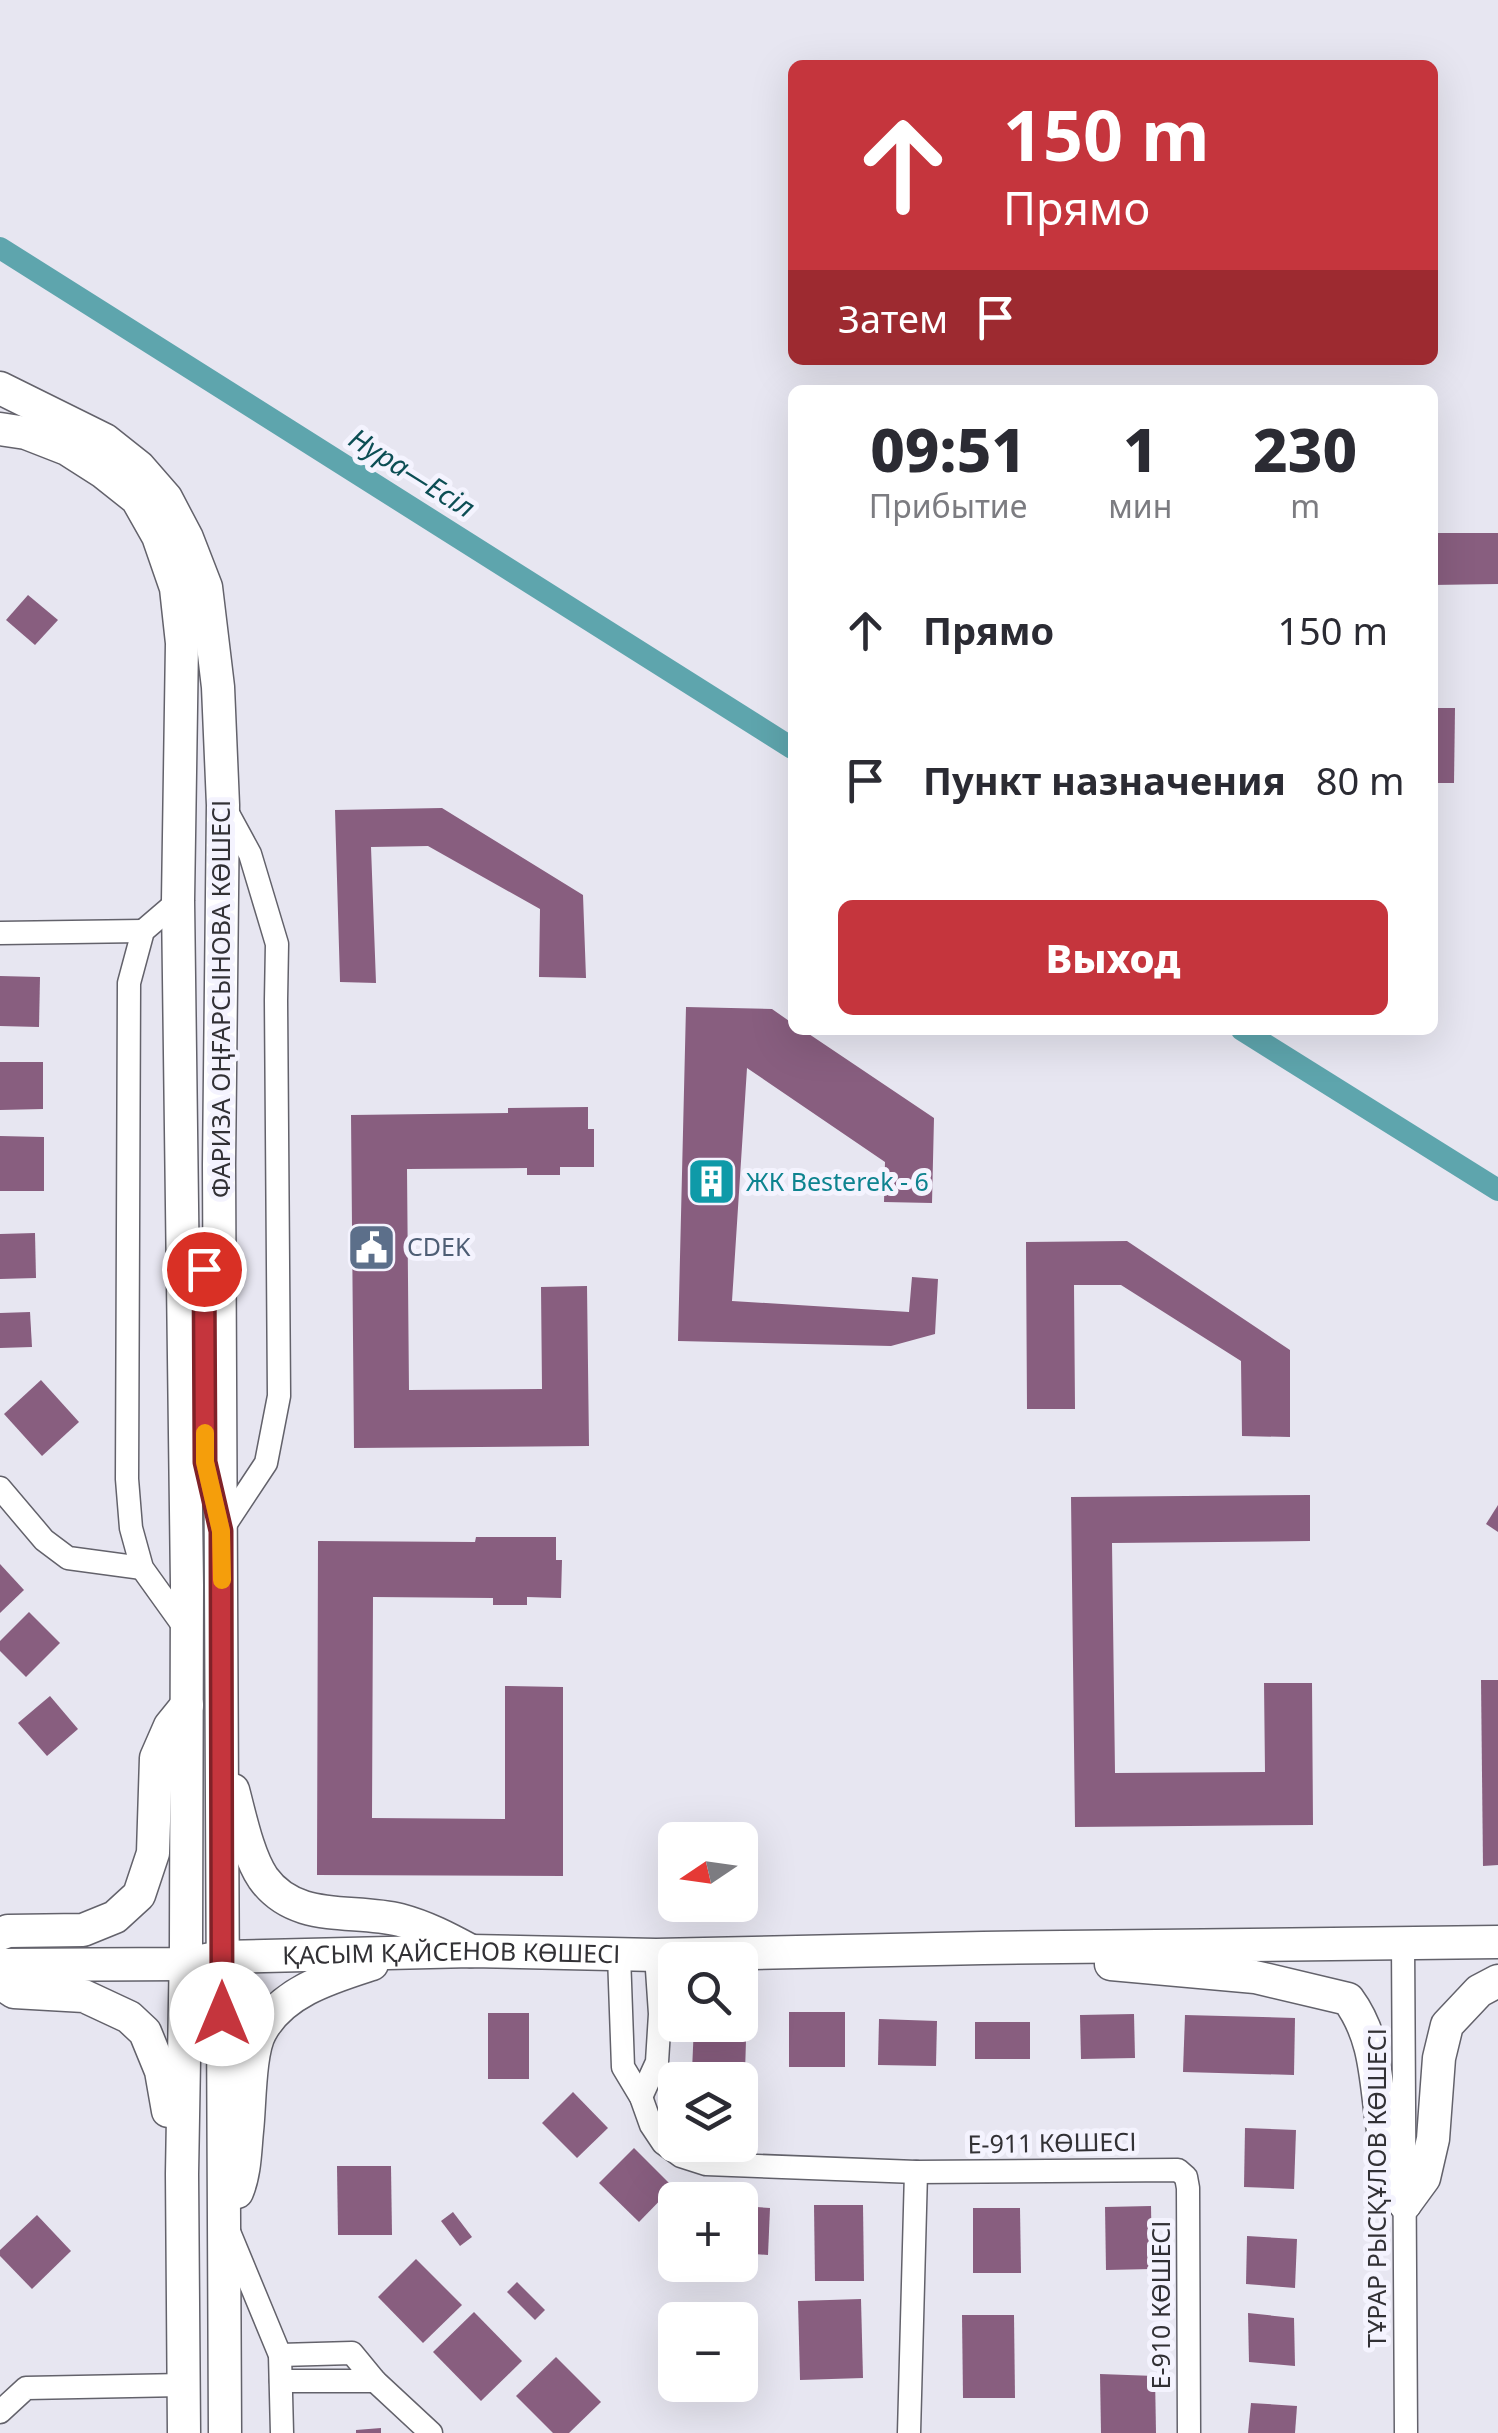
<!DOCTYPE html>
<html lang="ru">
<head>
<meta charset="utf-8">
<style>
	:root { --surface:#fff; --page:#f2f2f3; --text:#2b2b33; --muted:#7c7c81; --accent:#c5353d }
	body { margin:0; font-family:"Noto Sans",sans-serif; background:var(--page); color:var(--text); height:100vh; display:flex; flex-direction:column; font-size:38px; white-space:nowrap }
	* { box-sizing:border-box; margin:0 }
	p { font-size:32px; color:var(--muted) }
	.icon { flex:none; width:55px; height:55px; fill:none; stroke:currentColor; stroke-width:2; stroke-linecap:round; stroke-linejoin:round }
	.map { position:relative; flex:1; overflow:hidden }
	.details { position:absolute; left:788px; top:385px; width:650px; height:650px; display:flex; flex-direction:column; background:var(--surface); border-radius:15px; box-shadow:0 10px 40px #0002 }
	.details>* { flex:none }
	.top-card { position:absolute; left:788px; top:60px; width:650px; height:305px; border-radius:15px; box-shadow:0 10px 40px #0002; background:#c5353d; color:#fff; overflow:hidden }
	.needle { width:65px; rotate:257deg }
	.fabs { position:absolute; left:658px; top:1822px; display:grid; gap:20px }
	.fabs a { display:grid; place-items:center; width:100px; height:100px; border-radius:15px; background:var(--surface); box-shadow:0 10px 40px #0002; font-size:50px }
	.pin { position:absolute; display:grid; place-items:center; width:85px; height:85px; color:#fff; margin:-42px; border:5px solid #fff; border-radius:50%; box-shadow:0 2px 10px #0007 }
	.me { position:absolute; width:110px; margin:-55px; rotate:0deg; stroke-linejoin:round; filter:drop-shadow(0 0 8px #0008) }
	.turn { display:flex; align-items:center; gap:35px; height:210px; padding:0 50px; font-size:45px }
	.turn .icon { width:130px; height:130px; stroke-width:2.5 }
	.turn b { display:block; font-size:70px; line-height:85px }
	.then { display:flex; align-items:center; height:95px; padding:0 50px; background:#0003; gap:20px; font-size:38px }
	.eta { display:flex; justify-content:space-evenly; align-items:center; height:170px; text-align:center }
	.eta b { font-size:60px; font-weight:800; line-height:70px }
	.button { display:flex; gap:20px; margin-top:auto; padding:20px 50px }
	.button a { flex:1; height:115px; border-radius:15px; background:var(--accent); color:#fff; font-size:40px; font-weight:800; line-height:115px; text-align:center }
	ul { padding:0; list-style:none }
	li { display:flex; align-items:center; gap:30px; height:150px; padding:0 50px }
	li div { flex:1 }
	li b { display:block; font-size:38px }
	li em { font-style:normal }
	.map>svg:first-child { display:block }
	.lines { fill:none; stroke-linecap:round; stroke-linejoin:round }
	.canal { stroke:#5ea5ad; stroke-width:22 }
	.building { fill:#885e7f }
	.street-casing { stroke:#63626b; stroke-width:25 }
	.secondary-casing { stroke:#63626b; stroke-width:35 }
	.street { stroke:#fff; stroke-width:22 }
	.secondary { stroke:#fff; stroke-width:32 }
	.route-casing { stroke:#802228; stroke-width:25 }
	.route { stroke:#c5353d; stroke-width:18 }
	.slow { stroke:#f59e0b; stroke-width:18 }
	.labels { text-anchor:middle; stroke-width:10; stroke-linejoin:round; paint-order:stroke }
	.street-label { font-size:25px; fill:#323135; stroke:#f4f3fe }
	.culture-label { font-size:25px; fill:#0d838f; stroke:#f4f3fe; text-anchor:start }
	.service-label { font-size:25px; fill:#4e5e75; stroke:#f4f3fe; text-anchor:start }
	.water-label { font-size:28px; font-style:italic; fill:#0c4e54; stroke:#f4f3fe }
</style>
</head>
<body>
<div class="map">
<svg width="1498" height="2433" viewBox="0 0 1498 2433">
	<rect width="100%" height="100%" fill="#e7e6f1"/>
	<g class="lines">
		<!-- canal -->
		<g class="canal">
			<path d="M 0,248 L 792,748"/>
			<path d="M 1242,1030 L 1498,1190"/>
		</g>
	</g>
	<!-- building -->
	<g class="building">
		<path d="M 1432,533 L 1498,533 L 1498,584 L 1432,585 Z"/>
		<path d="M 28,595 L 58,620 L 35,645 L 6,620 Z"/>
		<path d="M 1432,708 L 1455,708 L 1454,783 L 1432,783 Z"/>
		<path d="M 442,808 L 583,895 L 586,978 L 539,977 L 540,909 L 428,846 L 371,847 L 376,983 L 340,982 L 335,810 Z"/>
		<path d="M 0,976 L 40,977 L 39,1027 L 0,1026 Z"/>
		<path d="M 686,1007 L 772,1009 L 792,1023 L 792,1030 L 803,1030 L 934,1118 L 932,1203 L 884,1202 L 885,1162 L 747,1068 L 732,1301 L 909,1312 L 912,1277 L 938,1279 L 935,1334 L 891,1346 L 678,1341 Z"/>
		<path d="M 0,1062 L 43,1062 L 43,1109 L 0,1110 Z"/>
		<path d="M 588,1107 L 588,1129 L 594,1129 L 594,1167 L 560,1167 L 560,1175 L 527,1175 L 527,1168 L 407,1169 L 409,1390 L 542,1389 L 541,1287 L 587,1286 L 589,1446 L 354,1448 L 351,1115 L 508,1113 L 508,1108 Z"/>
		<path d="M 0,1136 L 44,1137 L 44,1191 L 0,1191 Z"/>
		<path d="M 35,1233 L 36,1278 L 0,1279 L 0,1234 Z"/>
		<path d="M 1127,1241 L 1290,1350 L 1290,1437 L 1242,1436 L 1241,1361 L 1121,1285 L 1074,1285 L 1075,1409 L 1027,1409 L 1026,1242 Z"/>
		<path d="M 30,1312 L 32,1347 L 0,1348 L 0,1313 Z"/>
		<path d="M 41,1380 L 79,1422 L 42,1456 L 4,1414 Z"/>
		<path d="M 1310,1495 L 1310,1541 L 1112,1543 L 1115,1773 L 1265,1772 L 1264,1683 L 1312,1683 L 1313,1825 L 1075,1827 L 1071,1497 Z"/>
		<path d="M 1498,1505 L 1498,1532 L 1486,1524 Z"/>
		<path d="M 476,1537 L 556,1537 L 556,1560 L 562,1560 L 561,1598 L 527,1597 L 527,1605 L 493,1605 L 493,1598 L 373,1597 L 372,1818 L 505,1819 L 505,1686 L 563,1687 L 563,1876 L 317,1875 L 318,1541 L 475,1542 Z"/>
		<path d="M 0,1564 L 24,1590 L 0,1613 Z"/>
		<path d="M 29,1612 L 60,1643 L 26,1677 L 0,1651 L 0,1641 Z"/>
		<path d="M 1481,1680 L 1498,1680 L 1498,1865 L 1483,1866 Z"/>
		<path d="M 50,1696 L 78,1729 L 47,1756 L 18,1723 Z"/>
		<path d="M 740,2007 L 747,2007 L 745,2073 L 692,2071 L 694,2025 L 740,2025 Z"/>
		<rect x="789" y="2012" width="56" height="55"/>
		<rect x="488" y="2013" width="41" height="66"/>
		<path d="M 1134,2014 L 1135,2058 L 1081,2059 L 1080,2015 Z"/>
		<path d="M 1185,2015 L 1295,2018 L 1294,2075 L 1183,2072 Z"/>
		<path d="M 879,2019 L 937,2021 L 936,2066 L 878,2065 Z"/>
		<rect x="975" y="2022" width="55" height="37"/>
		<path d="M 573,2092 L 608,2128 L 577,2158 L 542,2123 Z"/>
		<path d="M 1245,2128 L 1296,2130 L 1294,2189 L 1244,2187 Z"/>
		<path d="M 634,2148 L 673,2187 L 639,2222 L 599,2183 Z"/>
		<path d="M 337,2166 L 391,2166 L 392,2235 L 338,2235 Z"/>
		<path d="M 814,2205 L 863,2205 L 864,2281 L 815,2281 Z"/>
		<path d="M 740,2206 L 770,2208 L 768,2255 L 740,2253 Z"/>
		<path d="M 1151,2206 L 1152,2269 L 1106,2270 L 1105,2207 Z"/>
		<path d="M 973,2208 L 1020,2208 L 1021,2273 L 973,2273 Z"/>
		<path d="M 453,2212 L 472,2237 L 460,2246 L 441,2221 Z"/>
		<path d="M 37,2215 L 71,2251 L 32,2289 L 0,2256 L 0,2250 Z"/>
		<path d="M 1247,2236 L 1297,2239 L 1295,2288 L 1246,2284 Z"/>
		<path d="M 416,2259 L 462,2305 L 423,2343 L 378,2297 Z"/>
		<path d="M 517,2282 L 545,2310 L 535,2320 L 507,2292 Z"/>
		<path d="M 861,2299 L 863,2378 L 800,2380 L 798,2301 Z"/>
		<path d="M 474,2312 L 522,2361 L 481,2401 L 433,2352 Z"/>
		<path d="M 1248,2313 L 1294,2318 L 1295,2366 L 1249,2362 Z"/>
		<path d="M 962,2315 L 1014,2315 L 1015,2398 L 963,2398 Z"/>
		<path d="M 556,2357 L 601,2402 L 569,2433 L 553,2433 L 516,2396 Z"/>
		<path d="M 1100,2374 L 1155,2376 L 1156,2433 L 1101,2433 Z"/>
		<path d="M 1251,2403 L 1297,2406 L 1295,2433 L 1248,2433 Z"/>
		<path d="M 381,2428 L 381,2433 L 356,2433 L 356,2430 Z"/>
	</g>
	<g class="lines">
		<defs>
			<g id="street">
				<path d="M 178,901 L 143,931 L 129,983 L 127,1479 L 131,1528 L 142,1568 L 185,1628"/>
				<path d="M 0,933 L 143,931"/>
				<path d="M 0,1488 L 44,1540 L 68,1558 L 142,1568"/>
				<path d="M 221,1531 L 266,1463 L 279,1396 L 276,1000 L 277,944 L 250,854 L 225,808"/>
				<path d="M 1403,1942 L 1406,2433"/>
				<path d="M 619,1955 L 623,2067 L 641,2097 L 651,2125 L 663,2143 L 681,2156 L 706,2164 L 916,2172 L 1178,2170 L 1186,2177 L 1188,2188 L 1189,2433"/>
				<path d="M 641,2097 L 657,2062 L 660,2014 L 656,1955"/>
				<path d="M 227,2227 L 280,2355 L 282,2433"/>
				<path d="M 280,2355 L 352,2353 L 375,2381 L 431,2433"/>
				<path d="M 281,2381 L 375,2381"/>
				<path d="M 0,2412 L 26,2388 L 183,2385"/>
				<path d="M 909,2433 L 916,2172"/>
			</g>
			<g id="secondary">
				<path d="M 0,388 L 105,440 L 139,467 L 166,498 L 187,538 L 206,587 L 218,687 L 223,805 L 219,1165 L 225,2433"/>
				<path d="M 0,429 L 26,433 L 67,449 L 103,472 L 137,499 L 158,536 L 176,588 L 182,643 L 178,901 L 187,1585 L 186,1945 L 182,2174 L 184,2433"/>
				<path d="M 233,1790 C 240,1816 248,1856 263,1878 C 296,1924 352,1908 400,1920 C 426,1927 447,1938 471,1951"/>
				<path d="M 0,1934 L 8,1931 L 83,1930 L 115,1917 L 139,1895 L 153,1853 L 156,1758 L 170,1726 L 187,1705"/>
				<path d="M 1111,1964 L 1255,1977 L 1348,1999 C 1382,2045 1374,2097 1387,2151 C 1392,2169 1399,2187 1405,2204"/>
				<path id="s1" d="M 0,1965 L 185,1964 L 222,1957 L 471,1951 L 656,1955 L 983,1948 L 1498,1942"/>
				<path d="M 0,1983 L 14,1992 L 84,1996 L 129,2017 L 145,2032 L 161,2071 L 168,2111"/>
				<path d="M 237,2192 C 245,2173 245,2151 247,2131 C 250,2105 249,2051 261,2031 C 283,1991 332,1977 372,1964"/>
				<path d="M 1405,2204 L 1424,2178 L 1433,2139 L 1439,2058 L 1447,2025 L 1479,1991 L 1498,1981"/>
			</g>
		</defs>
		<!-- street casing -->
		<use href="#street" class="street-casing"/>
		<!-- secondary casing -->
		<use href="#secondary" class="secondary-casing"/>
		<!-- street -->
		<use href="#street" class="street"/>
		<!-- secondary -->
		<use href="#secondary" class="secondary"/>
	</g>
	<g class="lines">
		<defs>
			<path id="route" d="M 204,1269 L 205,1462 L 221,1531 L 222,2014"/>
		</defs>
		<!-- route casing -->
		<use href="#route" class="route-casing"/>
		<!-- route -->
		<use href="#route" class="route"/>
		<!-- slow -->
		<path class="slow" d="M 205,1433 L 205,1462 L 221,1531 L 222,1580"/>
	</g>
	<!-- icons -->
	<defs>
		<symbol id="building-square" viewBox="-11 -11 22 22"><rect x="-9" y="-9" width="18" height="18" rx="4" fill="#0f9aa8" stroke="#f4f3fe"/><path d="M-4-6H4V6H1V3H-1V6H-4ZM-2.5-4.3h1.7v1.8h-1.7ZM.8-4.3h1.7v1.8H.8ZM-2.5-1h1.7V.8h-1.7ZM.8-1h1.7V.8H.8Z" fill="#fff"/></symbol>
		<symbol id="civic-square" viewBox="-11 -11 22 22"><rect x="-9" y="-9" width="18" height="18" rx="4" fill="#5c6f8a" stroke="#f4f3fe"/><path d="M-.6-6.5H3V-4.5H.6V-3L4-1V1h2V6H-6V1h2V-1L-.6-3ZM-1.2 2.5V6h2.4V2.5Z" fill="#fff"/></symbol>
	</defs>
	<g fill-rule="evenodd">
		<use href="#building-square" x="684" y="1154" width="55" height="55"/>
		<use href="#civic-square" x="344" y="1220" width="55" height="55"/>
	</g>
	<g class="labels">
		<!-- street labels -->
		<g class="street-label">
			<text transform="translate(221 999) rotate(-90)" y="9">ФАРИЗА ОҢҒАРСЫНОВА КӨШЕСІ</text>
			<text dy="9" stroke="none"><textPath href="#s1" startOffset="452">ҚАСЫМ ҚАЙСЕНОВ КӨШЕСІ</textPath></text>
			<text transform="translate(1052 2143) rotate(-1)" y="9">Е-911 КӨШЕСІ</text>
			<text transform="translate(1377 2188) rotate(-90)" y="9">ТҰРАР РЫСҚҰЛОВ КӨШЕСІ</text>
			<text transform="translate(1161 2305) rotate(-90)" y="9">Е-910 КӨШЕСІ</text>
		</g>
		<!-- culture labels -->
		<g class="culture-label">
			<text x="746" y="1191">ЖК Besterek - 6</text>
		</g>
		<!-- service labels -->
		<g class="service-label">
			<text x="407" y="1256">CDEK</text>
		</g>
		<!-- water labels -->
		<g class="water-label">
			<text transform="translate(412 473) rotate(32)" y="10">Нура—Есіл</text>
		</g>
	</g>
</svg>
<div class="fabs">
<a><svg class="needle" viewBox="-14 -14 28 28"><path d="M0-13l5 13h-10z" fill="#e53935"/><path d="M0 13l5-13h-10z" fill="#7c7c81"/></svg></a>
<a><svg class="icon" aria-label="search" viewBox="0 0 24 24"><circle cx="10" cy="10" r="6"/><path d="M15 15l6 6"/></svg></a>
<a><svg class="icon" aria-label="layers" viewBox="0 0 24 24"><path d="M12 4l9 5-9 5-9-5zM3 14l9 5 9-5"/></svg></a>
<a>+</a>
<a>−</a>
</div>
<div class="pin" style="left:204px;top:1269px;background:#d93025"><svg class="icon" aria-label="arrive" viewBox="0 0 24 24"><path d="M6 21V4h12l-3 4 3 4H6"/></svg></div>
<svg class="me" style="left:222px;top:2014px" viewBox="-20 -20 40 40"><circle r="19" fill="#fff"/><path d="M0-13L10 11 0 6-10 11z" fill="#c5353d"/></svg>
<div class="top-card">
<div class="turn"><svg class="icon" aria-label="ahead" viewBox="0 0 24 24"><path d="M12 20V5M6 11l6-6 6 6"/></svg><div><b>150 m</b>Прямо</div></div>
<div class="then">Затем<svg class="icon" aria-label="arrive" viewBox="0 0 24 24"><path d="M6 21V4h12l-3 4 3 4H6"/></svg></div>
</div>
<section class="details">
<div class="eta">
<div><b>09:51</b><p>Прибытие</p></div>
<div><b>1</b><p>мин</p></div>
<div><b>230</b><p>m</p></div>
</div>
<ul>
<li><svg class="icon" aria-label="ahead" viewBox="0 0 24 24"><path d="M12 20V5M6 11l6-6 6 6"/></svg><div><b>Прямо</b></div><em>150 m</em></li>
<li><svg class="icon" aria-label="arrive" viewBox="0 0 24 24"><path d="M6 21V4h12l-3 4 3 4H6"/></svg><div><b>Пункт назначения</b></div><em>80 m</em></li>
</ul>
<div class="button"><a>Выход</a></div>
</section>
</div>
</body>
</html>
